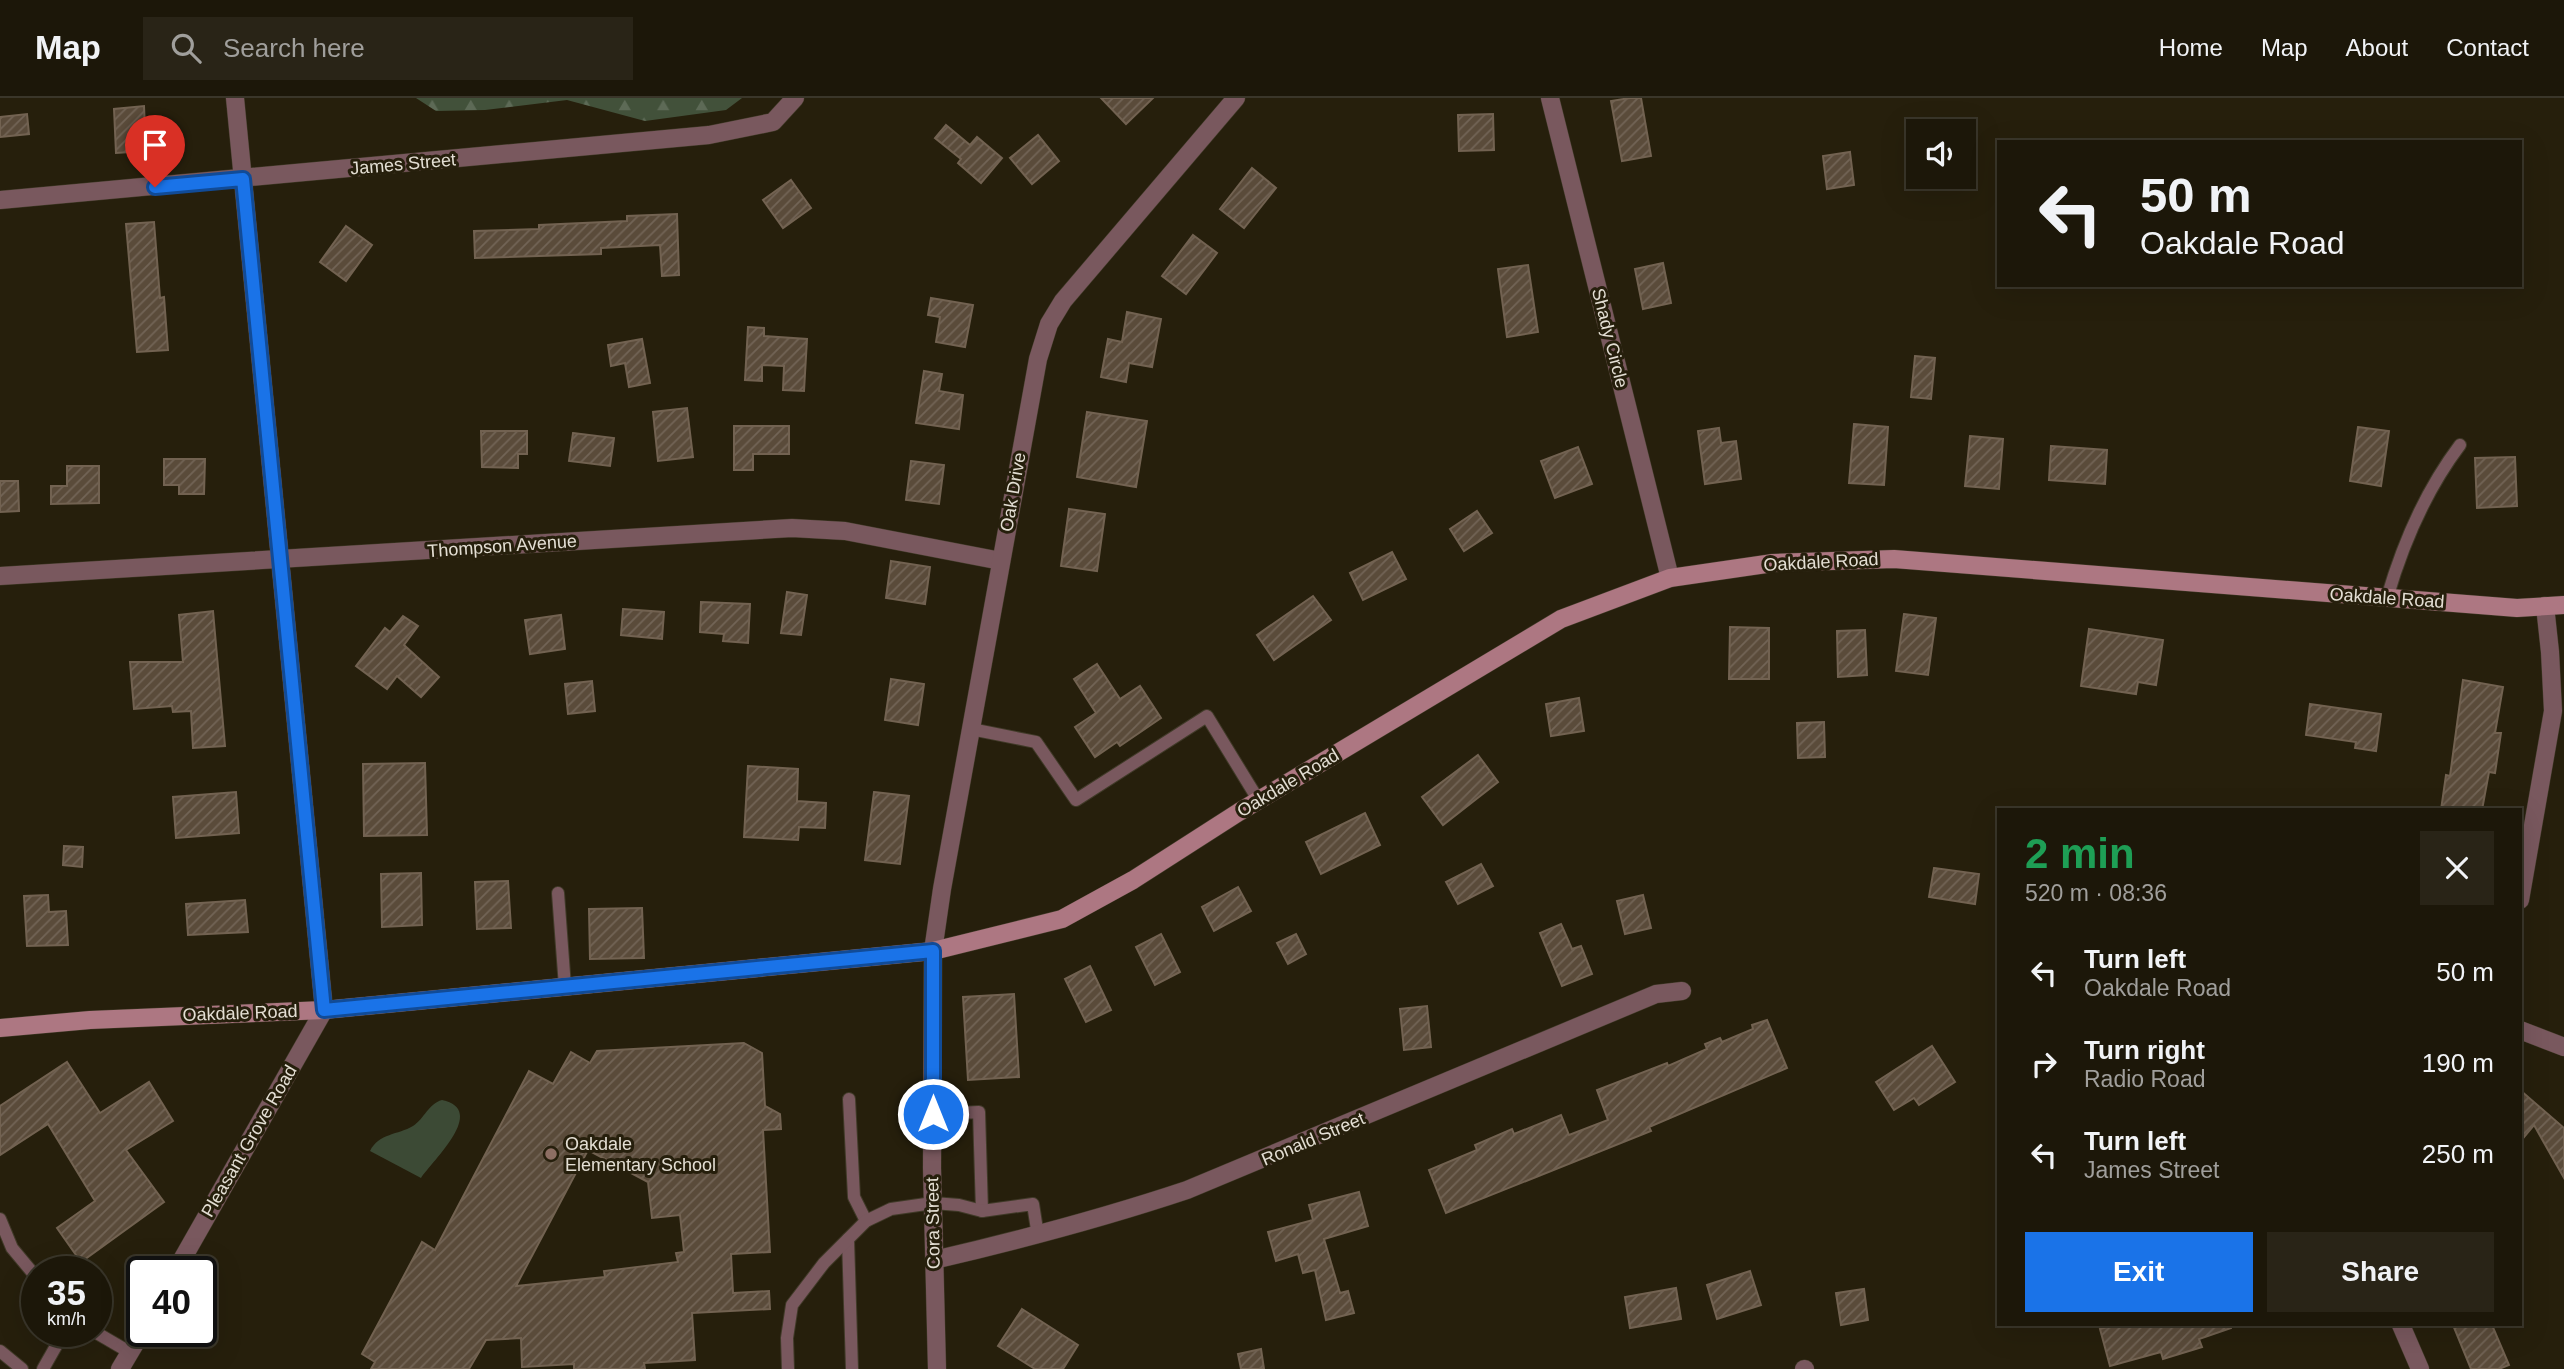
<!DOCTYPE html>
<html lang="en">
<head>
<meta charset="utf-8">
<style>
	:root { --surface:#1c1709; --page:#292417; --text:#f1f3f6; --muted:#a09f9c; --line:#3a362a; --accent:#1a73e8 }
	body { margin:0; font-family:Helvetica,sans-serif; background:var(--page); color:var(--text); height:100vh; display:flex; flex-direction:column; font-size:26px; white-space:nowrap }
	* { box-sizing:border-box; margin:0 }
	p { font-size:23px; color:var(--muted) }
	.icon { flex:none; width:38px; height:38px; fill:none; stroke:currentColor; stroke-width:2; stroke-linecap:round; stroke-linejoin:round }
	.map { position:relative; flex:1; overflow:hidden }
	.drawer { position:absolute; left:1997px; top:710px; width:525px; height:518px; display:flex; flex-direction:column; background:var(--surface); border-radius:0px; box-shadow:0 7px 28px #0002,0 0 0 2px var(--line) }
	.drawer>* { flex:none }
	.guide { position:absolute; left:1997px; top:42px; width:525px; height:147px; border-radius:0px; box-shadow:0 7px 28px #0002,0 0 0 2px var(--line); background:#1c1709; color:var(--text); overflow:hidden }
	.fabs { position:absolute; left:1906px; top:21px; display:grid; gap:14px }
	.fabs a { display:grid; place-items:center; width:70px; height:70px; border-radius:0px; background:var(--surface); box-shadow:0 7px 28px #0002,0 0 0 2px var(--line); font-size:35px }
	.speed { position:absolute; left:21px; top:1158px; display:flex; gap:14px; font-size:35px; font-weight:700; text-align:center }
	.speed>* { display:grid; place-content:center; width:91px; height:91px; border-radius:50%; background:var(--surface); box-shadow:0 7px 28px #0002,0 0 0 2px var(--line); line-height:1 }
	.speed small { font-size:18px; font-weight:400 }
	.speed .limit { border:4px solid #111; border-radius:10px; background:#fff; color:#111 }
	.pin { position:absolute; display:grid; place-items:center; width:60px; height:60px; color:#fff; margin:-72px -30px; border-radius:50% 50% 50% 0; rotate:-45deg; box-shadow:0 0 7px #0007 }
	.pin .icon { rotate:45deg }
	.me { position:absolute; width:77px; margin:-38px; rotate:0deg; stroke-linejoin:round; filter:drop-shadow(0 0 5px #0008) }
	.turn { display:flex; align-items:center; gap:24px; height:147px; padding:0 28px; font-size:32px }
	.turn .icon { width:91px; height:91px; stroke-width:2.5 }
	.turn b { display:block; font-size:49px; line-height:60px }
	.round { display:grid; place-items:center; flex:none; width:74px; height:74px; border-radius:0px; background:var(--page) }
	.head { display:flex; align-items:center; justify-content:space-between; height:119px; padding:0 28px }
	h1 { font-size:42px; font-weight:600; line-height:52px; color:#1e9e55 }
	.cta { display:flex; gap:14px; margin-top:auto; padding:14px 28px }
	.cta a { flex:1; height:80px; border-radius:0px; background:var(--accent); color:#fff; font-size:28px; font-weight:600; line-height:80px; text-align:center }
	.cta a+a { background:var(--page); color:var(--text) }
	ul { padding:0; list-style:none }
	li { display:flex; align-items:center; gap:21px; height:91px; padding:0 28px }
	li div { flex:1 }
	li b { display:block; font-size:26px }
	li em { font-style:normal }
	header { display:flex; align-items:center; gap:42px; box-sizing:border-box; height:98px; padding:0 35px; background:var(--surface); border-bottom:2px solid var(--line) }
	header strong { font-size:33px }
	nav { display:flex; gap:38px; margin-inline-start:auto; font-size:24px }
	.search { width:490px; height:63px; background:var(--page); display:flex; align-items:center; gap:18px; box-sizing:border-box; padding:0 24px; border-radius:0px; color:var(--muted); font-size:26px }
	.map>svg:first-child { display:block }
	.green { fill:#3c4a35 }
	.forest { fill:url(#forest-firs) }
	.building { fill:url(#building-hatch); stroke:#726251; stroke-width:2; fill-rule:evenodd }
	.lines { fill:none; stroke-linecap:round; stroke-linejoin:round }
	.service-casing { stroke:#403a28; stroke-width:14 }
	.minor-casing { stroke:#403a28; stroke-width:19 }
	.tertiary-casing { stroke:#403a28; stroke-width:19 }
	.secondary-casing { stroke:#403a28; stroke-width:19 }
	.service { stroke:#79585e; stroke-width:12 }
	.minor { stroke:#79585e; stroke-width:18 }
	.tertiary { stroke:#79585e; stroke-width:18 }
	.secondary { stroke:#ad7782; stroke-width:18 }
	.route-casing { stroke:#114b97; stroke-width:18 }
	.route { stroke:#1a73e8; stroke-width:12 }
	.education-dot { fill:#8d6e63; stroke:#261f0c; stroke-width:2.5 }
	.labels { text-anchor:middle; stroke-width:6; stroke-linejoin:round; paint-order:stroke }
	.street-label { font-size:18px; fill:#e3ded3; stroke:#261f0c }
	.poi-label { font-size:18px; fill:#e3ded3; stroke:#261f0c; text-anchor:start }
</style>
</head>
<body>
<header>
<strong>Map</strong>
<div class="search"><svg class="icon" aria-label="search" viewBox="0 0 24 24"><circle cx="10" cy="10" r="6"/><path d="M15 15l6 6"/></svg>Search here</div>
<nav><a>Home</a><a>Map</a><a>About</a><a>Contact</a></nav>
</header>
<div class="map">
<svg width="2564" height="1271" viewBox="0 0 2564 1271">
	<defs>
		<pattern id="forest-firs" width="22" height="20" patternUnits="userSpaceOnUse" patternTransform="scale(1.75)"><rect width="22" height="20" fill="#42513a"/><path d="M5 1l3.5 6h-7zM16 11l3.5 6h-7z" fill="#5d6a56"/></pattern>
		<pattern id="building-hatch" width="6" height="6" patternUnits="userSpaceOnUse" patternTransform="scale(1.75)"><rect width="6" height="6" fill="#5a4b3a"/><path d="M-1 1l2-2M0 6l6-6M5 7l2-2" fill="none" stroke="#726456"/></pattern>
	</defs>
	<rect width="100%" height="100%" fill="#261f0c"/>
	<!-- green -->
	<path class="green" d="M 442,1002 C 488,1012 433,1062 421,1080 L 370,1053 C 379,1035 398,1037 413,1028 C 425,1020 428,1006 442,1002 Z"/>
	<!-- forest -->
	<path class="forest" d="M 416,0 L 742,0 L 726,12 L 645,23 L 567,2 L 485,12 L 436,13 Z"/>
	<!-- building -->
	<g class="building">
		<path d="M 1101,0 L 1153,0 L 1126,26 Z"/>
		<path d="M 1630,0 L 1641,0 L 1651,58 L 1622,63 L 1611,3 Z"/>
		<path d="M 144,8 L 146,53 L 116,55 L 114,11 Z"/>
		<path d="M 27,16 L 29,36 L 0,39 L 0,19 Z"/>
		<path d="M 1493,16 L 1494,52 L 1459,53 L 1458,17 Z"/>
		<path d="M 946,27 L 970,47 L 977,39 L 1002,60 L 981,85 L 958,65 L 961,61 L 935,40 Z"/>
		<path d="M 1038,37 L 1059,63 L 1032,86 L 1010,60 Z"/>
		<path d="M 1850,54 L 1854,87 L 1827,91 L 1823,58 Z"/>
		<path d="M 1252,70 L 1276,90 L 1244,130 L 1220,111 Z"/>
		<path d="M 791,82 L 811,110 L 783,130 L 763,102 Z"/>
		<path d="M 677,116 L 679,177 L 662,178 L 660,147 L 601,150 L 601,156 L 475,160 L 474,133 L 539,131 L 539,127 L 627,123 L 627,118 Z"/>
		<path d="M 154,124 L 160,200 L 164,199 L 168,252 L 137,254 L 126,126 Z"/>
		<path d="M 346,128 L 372,147 L 346,183 L 320,164 Z"/>
		<path d="M 1193,137 L 1217,155 L 1186,196 L 1162,178 Z"/>
		<path d="M 1663,165 L 1671,205 L 1643,211 L 1635,171 Z"/>
		<path d="M 1528,167 L 1538,234 L 1507,239 L 1498,171 Z"/>
		<path d="M 931,200 L 973,207 L 965,249 L 936,244 L 940,219 L 928,217 Z"/>
		<path d="M 1127,214 L 1161,221 L 1152,269 L 1129,265 L 1126,284 L 1101,279 L 1108,241 L 1122,244 Z"/>
		<path d="M 748,229 L 764,230 L 764,238 L 807,241 L 804,293 L 783,292 L 784,268 L 762,267 L 762,283 L 745,282 Z"/>
		<path d="M 642,241 L 650,285 L 629,289 L 625,265 L 611,268 L 608,247 Z"/>
		<path d="M 1915,258 L 1935,260 L 1931,301 L 1911,299 Z"/>
		<path d="M 924,273 L 942,276 L 939,293 L 963,297 L 959,331 L 916,325 Z"/>
		<path d="M 687,310 L 693,359 L 658,363 L 653,314 Z"/>
		<path d="M 1087,314 L 1147,323 L 1136,389 L 1077,379 Z"/>
		<path d="M 1854,326 L 1888,329 L 1884,387 L 1849,385 Z"/>
		<path d="M 734,328 L 789,328 L 789,356 L 753,356 L 753,372 L 734,372 Z"/>
		<path d="M 2358,329 L 2389,333 L 2381,388 L 2350,383 Z"/>
		<path d="M 1719,330 L 1721,345 L 1736,343 L 1741,381 L 1705,386 L 1698,333 Z"/>
		<path d="M 481,333 L 527,333 L 527,356 L 518,356 L 518,370 L 482,369 Z"/>
		<path d="M 573,335 L 614,340 L 610,368 L 569,363 Z"/>
		<path d="M 1970,338 L 2003,341 L 1999,391 L 1965,388 Z"/>
		<path d="M 2051,348 L 2107,352 L 2105,386 L 2049,382 Z"/>
		<path d="M 1578,349 L 1592,386 L 1555,400 L 1541,363 Z"/>
		<path d="M 2515,359 L 2517,408 L 2477,410 L 2475,360 Z"/>
		<path d="M 164,361 L 205,361 L 204,396 L 179,396 L 179,387 L 164,387 Z"/>
		<path d="M 911,363 L 944,367 L 939,406 L 906,402 Z"/>
		<path d="M 67,368 L 99,368 L 99,405 L 51,406 L 51,388 L 67,388 Z"/>
		<path d="M 0,383 L 18,383 L 19,413 L 0,414 Z"/>
		<path d="M 1069,411 L 1105,416 L 1097,473 L 1061,468 Z"/>
		<path d="M 1477,413 L 1492,435 L 1464,453 L 1450,431 Z"/>
		<path d="M 1392,454 L 1406,481 L 1363,502 L 1350,475 Z"/>
		<path d="M 891,463 L 930,469 L 925,506 L 886,500 Z"/>
		<path d="M 787,494 L 807,497 L 801,537 L 781,535 Z"/>
		<path d="M 1313,498 L 1331,522 L 1274,562 L 1257,537 Z"/>
		<path d="M 701,504 L 750,506 L 748,545 L 723,543 L 724,536 L 700,534 Z"/>
		<path d="M 623,511 L 664,514 L 662,541 L 621,537 Z"/>
		<path d="M 213,513 L 225,648 L 193,650 L 191,613 L 173,614 L 172,608 L 134,611 L 130,564 L 183,564 L 179,517 Z"/>
		<path d="M 1904,516 L 1936,520 L 1928,577 L 1896,573 Z"/>
		<path d="M 561,517 L 565,551 L 530,556 L 525,522 Z"/>
		<path d="M 403,518 L 418,528 L 404,547 L 439,579 L 421,599 L 397,578 L 387,591 L 356,568 L 385,530 L 390,534 Z"/>
		<path d="M 1730,529 L 1769,530 L 1769,581 L 1729,581 Z"/>
		<path d="M 2089,531 L 2163,542 L 2156,587 L 2138,584 L 2136,596 L 2081,588 Z"/>
		<path d="M 1865,532 L 1867,577 L 1838,579 L 1837,533 Z"/>
		<path d="M 1097,566 L 1120,601 L 1140,588 L 1161,620 L 1120,648 L 1117,644 L 1095,659 L 1075,629 L 1096,615 L 1074,581 Z"/>
		<path d="M 891,581 L 924,586 L 918,627 L 885,622 Z"/>
		<path d="M 2463,582 L 2503,589 L 2495,635 L 2501,635 L 2495,675 L 2489,674 L 2482,712 L 2441,712 L 2446,677 L 2450,678 Z"/>
		<path d="M 592,583 L 595,613 L 568,616 L 565,586 Z"/>
		<path d="M 1579,600 L 1584,633 L 1551,638 L 1546,606 Z"/>
		<path d="M 2310,606 L 2381,616 L 2376,653 L 2355,650 L 2356,644 L 2306,637 Z"/>
		<path d="M 1824,624 L 1825,659 L 1798,660 L 1797,625 Z"/>
		<path d="M 1478,657 L 1498,684 L 1443,727 L 1422,699 Z"/>
		<path d="M 425,665 L 427,737 L 364,738 L 363,666 Z"/>
		<path d="M 748,668 L 798,671 L 797,703 L 826,705 L 825,730 L 799,729 L 798,742 L 744,739 Z"/>
		<path d="M 236,694 L 239,735 L 176,740 L 173,699 Z"/>
		<path d="M 874,694 L 909,698 L 900,766 L 865,762 Z"/>
		<path d="M 1365,715 L 1380,747 L 1321,776 L 1306,744 Z"/>
		<path d="M 64,748 L 83,749 L 82,769 L 63,767 Z"/>
		<path d="M 1481,766 L 1493,788 L 1458,806 L 1446,784 Z"/>
		<path d="M 1934,770 L 1979,776 L 1975,806 L 1929,799 Z"/>
		<path d="M 421,775 L 422,827 L 382,829 L 381,776 Z"/>
		<path d="M 508,783 L 511,830 L 477,831 L 475,784 Z"/>
		<path d="M 1238,789 L 1251,813 L 1214,833 L 1202,809 Z"/>
		<path d="M 48,797 L 49,814 L 66,813 L 68,847 L 27,848 L 24,798 Z"/>
		<path d="M 1643,797 L 1651,830 L 1625,836 L 1617,803 Z"/>
		<path d="M 245,802 L 248,834 L 188,837 L 186,806 Z"/>
		<path d="M 642,810 L 644,860 L 590,861 L 589,811 Z"/>
		<path d="M 1561,826 L 1572,851 L 1581,848 L 1592,876 L 1562,888 L 1540,835 Z"/>
		<path d="M 1161,836 L 1180,874 L 1155,887 L 1136,849 Z"/>
		<path d="M 1296,836 L 1306,856 L 1288,866 L 1277,845 Z"/>
		<path d="M 1090,868 L 1111,912 L 1086,924 L 1065,881 Z"/>
		<path d="M 1014,896 L 1019,979 L 968,982 L 963,899 Z"/>
		<path d="M 1427,908 L 1431,949 L 1404,952 L 1400,911 Z"/>
		<path d="M 1767,922 L 1787,970 L 1649,1029 L 1651,1033 L 1446,1115 L 1429,1072 L 1477,1052 L 1475,1047 L 1512,1031 L 1514,1036 L 1561,1017 L 1569,1037 L 1608,1022 L 1597,992 L 1667,965 L 1668,968 L 1707,951 L 1705,946 L 1720,940 L 1722,944 L 1753,931 L 1752,927 Z"/>
		<path d="M 744,945 L 762,955 L 765,1008 L 780,1016 L 781,1031 L 763,1032 L 770,1154 L 731,1156 L 733,1195 L 769,1193 L 770,1211 L 692,1215 L 695,1262 L 644,1265 L 645,1271 L 574,1271 L 574,1266 L 522,1269 L 521,1240 L 486,1242 L 469,1271 L 371,1271 L 375,1264 L 362,1256 L 422,1144 L 435,1152 L 529,973 L 553,986 L 571,954 L 590,965 L 597,953 ZM 588,1052 L 648,1084 L 652,1120 L 680,1117 L 684,1154 L 676,1155 L 678,1164 L 604,1173 L 605,1179 L 516,1188 Z"/>
		<path d="M 1932,948 L 1955,984 L 1919,1007 L 1914,1000 L 1894,1012 L 1876,984 Z"/>
		<path d="M 67,964 L 100,1015 L 149,984 L 173,1023 L 126,1052 L 164,1104 L 81,1164 L 57,1130 L 95,1103 L 48,1026 L 0,1057 L 0,1008 Z"/>
		<path d="M 2520,992 L 2564,1030 L 2564,1080 L 2534,1027 L 2520,1044 Z"/>
		<path d="M 1359,1094 L 1368,1128 L 1324,1141 L 1340,1195 L 1348,1193 L 1354,1215 L 1326,1222 L 1315,1172 L 1303,1175 L 1298,1156 L 1276,1163 L 1268,1134 L 1313,1122 L 1309,1107 Z"/>
		<path d="M 1750,1173 L 1761,1207 L 1717,1221 L 1707,1187 Z"/>
		<path d="M 1676,1190 L 1681,1221 L 1630,1230 L 1625,1199 Z"/>
		<path d="M 1864,1191 L 1868,1222 L 1841,1227 L 1836,1195 Z"/>
		<path d="M 1022,1211 L 1078,1247 L 1063,1271 L 1035,1271 L 998,1248 Z"/>
		<path d="M 2115,1227 L 2231,1227 L 2231,1230 L 2199,1241 L 2202,1249 L 2163,1261 L 2161,1254 L 2110,1268 L 2100,1231 Z"/>
		<path d="M 2453,1227 L 2492,1227 L 2509,1267 L 2499,1271 L 2471,1271 Z"/>
		<path d="M 1261,1251 L 1264,1271 L 1241,1271 L 1238,1256 Z"/>
	</g>
	<g class="lines">
		<defs>
			<g id="service">
				<path d="M 2387,500 C 2403,445 2426,392 2460,347"/>
				<path d="M 971,631 L 1036,644 L 1076,702 L 1207,618 L 1259,703"/>
				<path d="M 558,795 L 565,889"/>
				<path d="M 849,1001 L 854,1099 L 866,1123"/>
				<path d="M 932,1016 L 979,1014 L 982,1113"/>
				<path d="M 0,1121 L 12,1150 L 37,1180"/>
				<path d="M 848,1141 L 852,1271"/>
				<path d="M 95,1234 L 131,1255"/>
				<path d="M 0,1253 L 22,1271"/>
				<path d="M 43,1271 L 64,1234"/>
				<path d="M 788,1271 L 787,1240 L 792,1207 L 824,1165 L 866,1123 L 891,1111 L 933,1105 L 959,1107 L 982,1113 L 1033,1106 L 1038,1138"/>
			</g>
			<g id="minor">
				<path d="M 1550,0 L 1670,480"/>
				<path d="M 0,102 L 709,37 L 773,24 L 795,0"/>
				<path d="M 0,478 L 792,430 L 845,433 L 1001,463"/>
				<path d="M 2520,802 L 2553,613 L 2550,554 L 2545,508"/>
				<path d="M 2520,932 L 2564,949"/>
				<path d="M 934,1162 C 1020,1142 1103,1120 1187,1092 L 1656,896 L 1682,893"/>
				<path d="M 2401,1227 L 2420,1271"/>
				<path d="M 1804,1271 L 1805,1271"/>
			</g>
			<g id="tertiary">
				<path d="M 175,1174 L 324,912 L 235,0"/>
				<path d="M 120,1271 L 142,1234"/>
				<path d="M 937,1271 L 932,1070 L 933,853 L 942,791 L 1038,261 L 1049,226 L 1063,203 L 1236,0"/>
			</g>
			<path id="secondary" d="M 0,930 L 90,922 L 324,912 L 933,853 L 1062,821 L 1133,782 L 1239,714 L 1561,521 L 1670,480 L 1773,465 L 1894,461 L 2517,510 L 2564,507"/>
		</defs>
		<!-- service casing -->
		<use href="#service" class="service-casing"/>
		<!-- minor casing -->
		<use href="#minor" class="minor-casing"/>
		<!-- tertiary casing -->
		<use href="#tertiary" class="tertiary-casing"/>
		<!-- secondary casing -->
		<use href="#secondary" class="secondary-casing"/>
		<!-- service -->
		<use href="#service" class="service"/>
		<!-- minor -->
		<use href="#minor" class="minor"/>
		<!-- tertiary -->
		<use href="#tertiary" class="tertiary"/>
		<!-- secondary -->
		<use href="#secondary" class="secondary"/>
	</g>
	<g class="lines">
		<defs>
			<path id="route" d="M 155,89 L 243,81 L 324,912 L 933,853 L 933,1016"/>
		</defs>
		<!-- route casing -->
		<use href="#route" class="route-casing"/>
		<!-- route -->
		<use href="#route" class="route"/>
	</g>
	<!-- markers -->
	<circle class="education-dot" cx="551" cy="1056" r="7"/>
	<g class="labels">
		<!-- street labels -->
		<g class="street-label">
			<text transform="translate(403 66) rotate(-5)" y="6">James Street</text>
			<text transform="translate(1610 240) rotate(76)" y="6">Shady Circle</text>
			<text transform="translate(1013 394) rotate(-80)" y="6">Oak Drive</text>
			<text transform="translate(502 448) rotate(-4)" y="6">Thompson Avenue</text>
			<text transform="translate(1821 464) rotate(-3)" y="6">Oakdale Road</text>
			<text transform="translate(2387 500) rotate(4)" y="6">Oakdale Road</text>
			<text transform="translate(1288 685) rotate(-31)" y="6">Oakdale Road</text>
			<text transform="translate(240 915) rotate(-2)" y="6">Oakdale Road</text>
			<text transform="translate(1313 1041) rotate(-23)" y="6">Ronald Street</text>
			<text transform="translate(249 1043) rotate(-60)" y="6">Pleasant Grove Road</text>
			<text transform="translate(933 1125) rotate(-91)" y="6">Cora Street</text>
		</g>
		<!-- poi labels -->
		<g class="poi-label">
			<text x="565" y="1052">Oakdale<tspan x="565" dy="21">Elementary School</tspan></text>
		</g>
	</g>
</svg>
<div class="fabs">
<a><svg class="icon" aria-label="sound" viewBox="0 0 24 24"><path d="M4 9h4l5-4v14l-5-4H4zM17 9q2 3 0 6"/></svg></a>
</div>
<div class="speed"><div>35<small>km/h</small></div><div class="limit">40</div></div>
<div class="pin" style="left:155px;top:89px;background:#d93025"><svg class="icon" aria-label="arrive" viewBox="0 0 24 24"><path d="M6 21V4h12l-3 4 3 4H6"/></svg></div>
<svg class="me" style="left:933px;top:1016px" viewBox="-20 -20 40 40"><circle r="17" fill="#1a73e8" stroke="#fff" stroke-width="3"/><path d="M0-11L8 9 0 5-8 9z" fill="#fff"/></svg>
<div class="guide">
<div class="turn"><svg class="icon" aria-label="left" viewBox="0 0 24 24"><path d="M17 20v-9H6M10 6l-5 5 5 5"/></svg><div><b>50 m</b>Oakdale Road</div></div>
</div>
<section class="drawer">
<div class="head"><div><h1>2 min</h1><p>520 m · 08:36</p></div><a class="round"><svg class="icon" aria-label="close" viewBox="0 0 24 24"><path d="M6 6l12 12M18 6L6 18"/></svg></a></div>
<ul>
<li><svg class="icon" aria-label="left" viewBox="0 0 24 24"><path d="M17 20v-9H6M10 6l-5 5 5 5"/></svg><div><b>Turn left</b><p>Oakdale Road</p></div><em>50 m</em></li>
<li><svg class="icon" aria-label="right" viewBox="0 0 24 24"><path d="M7 20v-9h11M14 6l5 5-5 5"/></svg><div><b>Turn right</b><p>Radio Road</p></div><em>190 m</em></li>
<li><svg class="icon" aria-label="left" viewBox="0 0 24 24"><path d="M17 20v-9H6M10 6l-5 5 5 5"/></svg><div><b>Turn left</b><p>James Street</p></div><em>250 m</em></li>
</ul>
<div class="cta"><a>Exit</a><a>Share</a></div>
</section>
</div>
</body>
</html>
